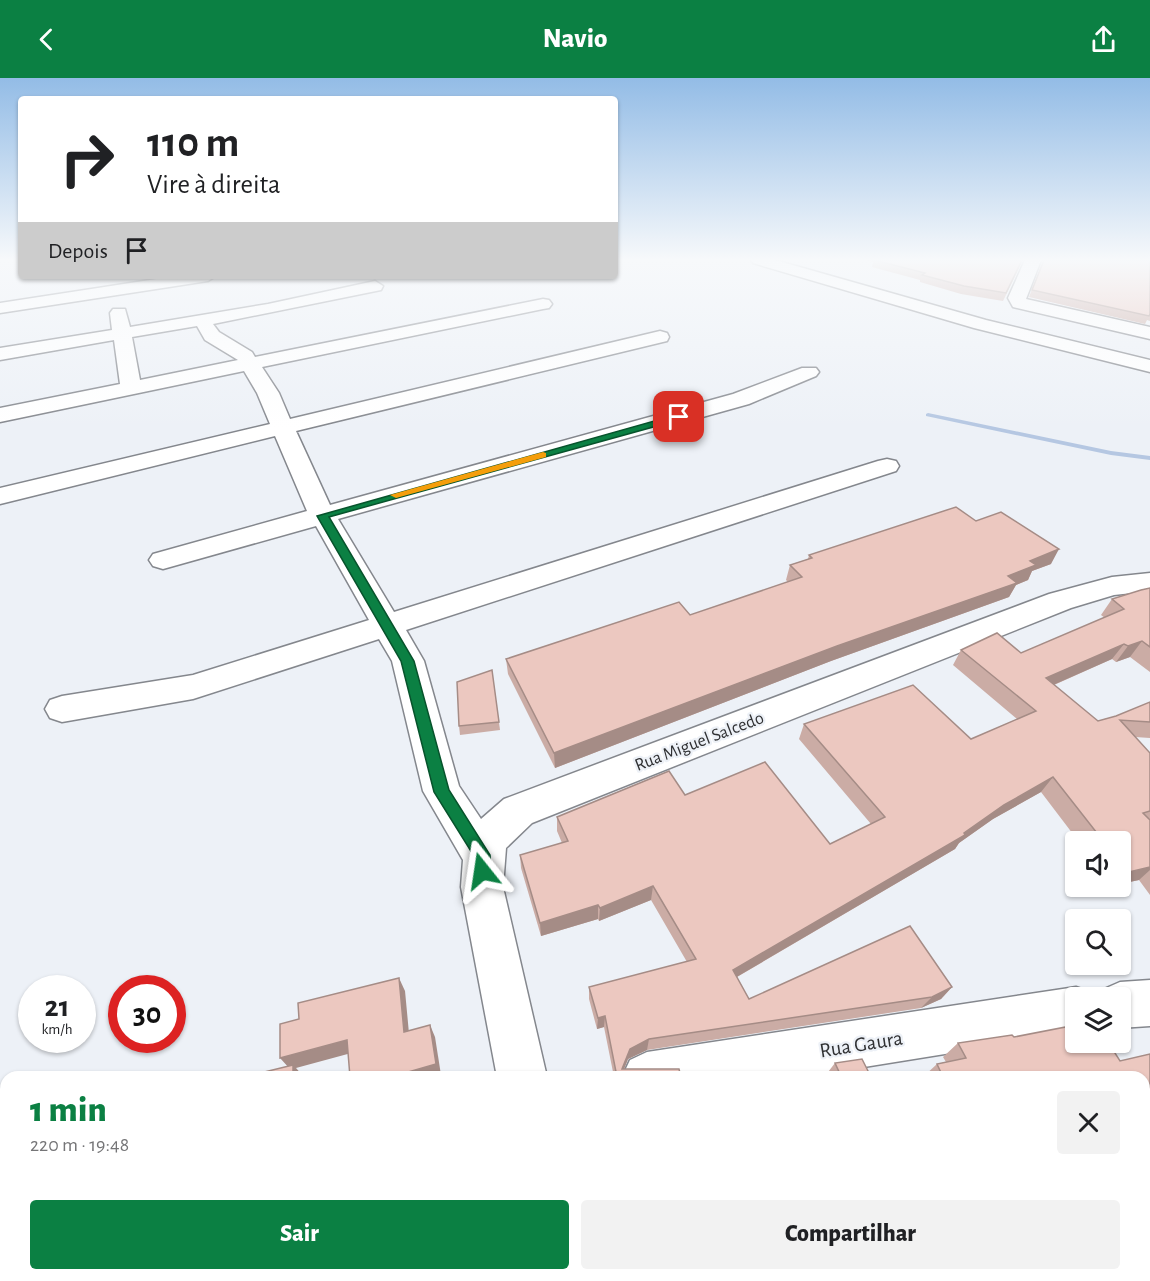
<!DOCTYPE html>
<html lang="pt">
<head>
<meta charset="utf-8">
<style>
	:root { --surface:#fff; --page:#f2f2f2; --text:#202124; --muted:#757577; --accent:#0b8043 }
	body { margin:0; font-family:"Alegreya Sans",sans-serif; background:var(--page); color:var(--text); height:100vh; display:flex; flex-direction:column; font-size:22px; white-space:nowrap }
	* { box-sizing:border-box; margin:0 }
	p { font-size:20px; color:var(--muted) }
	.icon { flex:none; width:33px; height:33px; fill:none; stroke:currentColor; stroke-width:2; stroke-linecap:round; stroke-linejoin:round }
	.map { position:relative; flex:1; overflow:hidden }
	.sheet { position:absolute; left:0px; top:993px; width:1150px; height:210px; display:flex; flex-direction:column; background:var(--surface); border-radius:18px 18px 0 0; box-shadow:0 2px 4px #0004 }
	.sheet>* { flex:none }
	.hud { position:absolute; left:18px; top:18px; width:600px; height:183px; border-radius:6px; box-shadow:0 2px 4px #0004; background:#fff; color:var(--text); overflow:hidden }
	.fabs { position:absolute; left:1065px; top:753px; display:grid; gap:12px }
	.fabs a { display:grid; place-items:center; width:66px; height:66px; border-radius:6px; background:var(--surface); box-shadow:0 2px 4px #0004; font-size:30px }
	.speed { position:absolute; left:18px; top:897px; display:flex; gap:12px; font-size:30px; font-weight:700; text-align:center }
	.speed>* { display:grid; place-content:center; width:78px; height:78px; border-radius:50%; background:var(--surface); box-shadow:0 2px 4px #0004; line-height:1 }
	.speed small { font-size:15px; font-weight:400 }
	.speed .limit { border:9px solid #d22; background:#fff; color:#111 }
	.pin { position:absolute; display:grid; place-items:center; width:51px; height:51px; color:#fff; margin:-26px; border-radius:12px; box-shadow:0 3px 9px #0006 }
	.me { position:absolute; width:66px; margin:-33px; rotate:345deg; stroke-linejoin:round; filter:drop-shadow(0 0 4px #0008) }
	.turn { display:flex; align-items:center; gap:21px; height:126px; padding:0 30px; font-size:27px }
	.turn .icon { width:78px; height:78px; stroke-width:2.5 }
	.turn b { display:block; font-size:42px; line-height:51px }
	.then { display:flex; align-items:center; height:57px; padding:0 30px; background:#0003; gap:12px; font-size:22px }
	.round { display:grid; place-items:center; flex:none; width:63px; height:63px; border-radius:6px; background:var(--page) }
	.overview { display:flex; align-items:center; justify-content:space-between; height:102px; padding:0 30px }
	h1 { font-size:36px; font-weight:800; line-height:45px; color:var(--accent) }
	.primary-button { display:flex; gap:12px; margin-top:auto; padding:12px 30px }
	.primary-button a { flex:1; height:69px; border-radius:6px; background:var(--accent); color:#fff; font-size:24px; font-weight:800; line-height:69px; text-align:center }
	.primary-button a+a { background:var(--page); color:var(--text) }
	header { display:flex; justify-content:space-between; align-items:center; height:78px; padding:0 30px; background:var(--accent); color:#fff; font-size:27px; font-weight:800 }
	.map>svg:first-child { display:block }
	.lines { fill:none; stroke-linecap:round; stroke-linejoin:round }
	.stream { fill:#b5c7e2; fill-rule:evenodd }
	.street-casing { stroke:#84878d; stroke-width:3 }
	.street { fill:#fff; fill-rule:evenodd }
	.wall { fill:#cbaca5 }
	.shaded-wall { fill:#a58c86 }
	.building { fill:#ecc8c0; stroke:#a58c86; stroke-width:1.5 }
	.route { fill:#0b8043; stroke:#07532c; stroke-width:1.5 }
	.slow { fill:#f59e0b }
	.labels { text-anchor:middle; stroke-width:4.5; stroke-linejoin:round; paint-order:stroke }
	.street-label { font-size:18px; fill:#303133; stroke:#edf1f7 }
	.near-street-label { font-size:21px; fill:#303133; stroke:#edf1f7 }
</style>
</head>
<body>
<header><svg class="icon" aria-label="back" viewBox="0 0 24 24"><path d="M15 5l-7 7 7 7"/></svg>Navio<svg class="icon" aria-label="share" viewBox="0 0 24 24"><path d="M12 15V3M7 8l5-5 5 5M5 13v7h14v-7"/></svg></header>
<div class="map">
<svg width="1150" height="1203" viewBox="0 0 1150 1203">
	<rect width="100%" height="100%" fill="#edf1f7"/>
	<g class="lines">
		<!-- stream -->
		<path class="stream" d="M 928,335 L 1111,373 L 1150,378 L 1150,382 L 1111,377 L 926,338 L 926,336 Z"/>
		<defs>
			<g id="street">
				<path d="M 751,182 L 775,182 L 986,242 L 1150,282 L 1150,294 L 974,250 L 753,185 Z"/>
				<path d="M 1025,182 L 1041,182 L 1026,221 L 1150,249 L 1150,261 L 1013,229 L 1008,220 Z"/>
				<path d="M 176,198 L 216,198 L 208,203 L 0,235 L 0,225 Z"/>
				<path d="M 375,203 L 383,208 L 381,212 L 213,246 L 219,254 L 252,274 L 255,279 L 543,221 L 549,222 L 552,226 L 549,230 L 543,231 L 262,289 L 279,315 L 290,341 L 660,253 L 667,255 L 669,259 L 667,263 L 296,353 L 330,427 L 733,316 L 802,290 L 816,290 L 819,294 L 816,298 L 749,326 L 338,441 L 394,534 L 878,383 L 887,381 L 896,383 L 899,388 L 896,393 L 406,552 L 424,583 L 459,708 L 481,741 L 504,721 L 1049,516 L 1112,499 L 1150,495 L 1150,513 L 1114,517 L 1071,530 L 532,745 L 506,770 L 503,809 L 547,999 L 497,999 L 461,809 L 463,782 L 423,713 L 392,583 L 379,561 L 193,621 L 62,644 L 50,640 L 45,631 L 50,622 L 62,618 L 193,597 L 369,542 L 316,448 L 163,491 L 153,488 L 149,482 L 153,476 L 307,433 L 275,358 L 0,426 L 0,410 L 270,346 L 257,315 L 244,293 L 0,344 L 0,330 L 120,306 L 114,262 L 0,282 L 0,270 L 112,252 L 110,235 L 113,231 L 125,231 L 130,249 L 268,226 ZM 197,248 L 205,262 L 238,282 L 140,302 L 132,259 Z"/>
				<path d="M 1150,902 L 1150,948 L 1120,950 L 1120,920 L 1100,920 L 1104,911 L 1120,904 Z"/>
				<path d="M 1076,909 L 1093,915 L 1094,920 L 1076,920 L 1076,955 L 802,999 L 622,999 L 630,982 L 647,974 Z"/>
				<path d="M 542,1197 L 600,1197 L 602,1203 L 544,1203 Z"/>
			</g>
		</defs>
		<!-- street casing -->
		<use href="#street" class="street-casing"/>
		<!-- street -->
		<use href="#street" class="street"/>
	</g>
	<!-- wall -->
	<g class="wall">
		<path d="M 865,182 L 1023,182 L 1003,223 L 961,216 L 920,204 L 920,202 L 872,189 L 873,184 Z"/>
		<path d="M 1042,182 L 1150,182 L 1150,243 L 1147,242 L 1145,246 L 1029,219 L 1043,183 Z"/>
		<path d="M 976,443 L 1051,486 L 1032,493 L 1028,502 L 1016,507 L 1009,519 L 831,583 L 555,690 L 508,596 L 506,581 L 690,537 L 788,504 L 786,502 L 790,487 L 808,481 L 809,477 Z"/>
		<path d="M 1150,510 L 1150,594 L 1130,579 L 1116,584 L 1112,581 L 1054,607 L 1098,643 L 1116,638 L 1150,624 L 1150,660 L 1135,659 L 1150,675 L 1150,817 L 1139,802 L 1120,806 L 1120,764 L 1079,764 L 1041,714 L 993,741 L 959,765 L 955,771 L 737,899 L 749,921 L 952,909 L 941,921 L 921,930 L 647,972 L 628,981 L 624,991 L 681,999 L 614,999 L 604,949 L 597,951 L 589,921 L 589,909 L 687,884 L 651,822 L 599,843 L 598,841 L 541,858 L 521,790 L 520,777 L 562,765 L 557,753 L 557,739 L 685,717 L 830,766 L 871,746 L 799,661 L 804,646 L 971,661 L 1017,641 L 953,587 L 961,572 L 1021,575 L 1105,540 L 1101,537 L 1112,521 Z"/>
		<path d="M 492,592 L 500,652 L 460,657 L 459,648 Z"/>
		<path d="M 1014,959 L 1120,983 L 1150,976 L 1150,1170 L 1144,1172 L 1144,999 L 923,999 L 937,986 L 946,984 L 943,979 L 958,965 Z"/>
		<path d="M 835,985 L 871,999 L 825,998 Z"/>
		<path d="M 782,1197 L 937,1197 L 940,1203 L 784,1203 Z"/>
	</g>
	<!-- shaded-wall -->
	<g class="shaded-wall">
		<path d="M 1059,471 L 1051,486 L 1032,493 L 1028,502 L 1016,507 L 1009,519 L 831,583 L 555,690 L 554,675 L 1008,498 L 1030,483 Z"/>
		<path d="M 1142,563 L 1130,579 L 1116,584 L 1128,568 Z"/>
		<path d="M 1124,566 L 1112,581 L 1035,615 L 1046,600 Z"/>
		<path d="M 1053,699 L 1041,714 L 993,741 L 959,765 L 955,771 L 728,904 L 733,892 L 964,755 L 1004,727 Z"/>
		<path d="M 1150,789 L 1150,792 L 1139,802 L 1120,806 L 1120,801 L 1129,794 Z"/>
		<path d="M 653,808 L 651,822 L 599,843 L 600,830 Z"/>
		<path d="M 598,827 L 598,841 L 541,858 L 540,845 Z"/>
		<path d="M 399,900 L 405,913 L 410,966 L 404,954 Z"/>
		<path d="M 952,909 L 941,921 L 921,930 L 932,919 Z"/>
		<path d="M 605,938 L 604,949 L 597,951 L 598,940 Z"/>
		<path d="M 430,947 L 435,959 L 441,997 L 436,999 L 391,999 Z"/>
		<path d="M 649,961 L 647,972 L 628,981 L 621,999 L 622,991 L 630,971 Z"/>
		<path d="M 347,962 L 355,974 L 296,990 L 304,999 L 293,999 L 290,991 L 280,980 Z"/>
		<path d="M 415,1197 L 421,1197 L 422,1203 L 415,1203 Z"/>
	</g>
	<!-- building -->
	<g class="building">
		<path d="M 874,182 L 1022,182 L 1006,215 L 964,208 L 922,197 L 925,195 Z"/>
		<path d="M 1044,182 L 1150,182 L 1150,236 L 1149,238 L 1032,212 Z"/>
		<path d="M 956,429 L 976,443 L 1001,434 L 1059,471 L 1030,483 L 1036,487 L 1008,498 L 1017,505 L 837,568 L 554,675 L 506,581 L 679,524 L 690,537 L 802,499 L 790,487 L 812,480 L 809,477 Z"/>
		<path d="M 1150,510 L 1150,569 L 1142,563 L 1128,568 L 1124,566 L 1046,600 L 1098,643 L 1116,638 L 1150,624 L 1150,644 L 1120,642 L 1150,675 L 1150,733 L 1143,735 L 1150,742 L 1150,789 L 1129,794 L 1120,784 L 1120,764 L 1104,764 L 1053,699 L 1004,727 L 964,755 L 965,757 L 733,892 L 749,921 L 910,848 L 952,909 L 932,919 L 649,961 L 630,971 L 622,991 L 679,991 L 681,999 L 617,999 L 605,938 L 598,940 L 589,909 L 696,881 L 653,808 L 600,830 L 598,827 L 540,845 L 520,777 L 568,763 L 557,739 L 669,693 L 685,717 L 765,684 L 830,766 L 885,739 L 804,646 L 913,607 L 971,661 L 1036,633 L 961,572 L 997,555 L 1021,575 L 1124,531 L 1112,521 L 1141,512 Z"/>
		<path d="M 492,592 L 499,644 L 459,648 L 457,604 Z"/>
		<path d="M 399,900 L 404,954 L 430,947 L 436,986 L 391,999 L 350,999 L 347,962 L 280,980 L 280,946 L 299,941 L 298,925 Z"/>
		<path d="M 1076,947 L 1076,964 L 1108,964 L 1120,983 L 1150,976 L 1150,1154 L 1144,1144 L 1144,999 L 943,999 L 937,986 L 966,980 L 958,965 L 1012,957 L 1014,959 Z"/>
		<path d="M 862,981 L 871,999 L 821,999 L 840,996 L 835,985 Z"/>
		<path d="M 293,987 L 293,999 L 244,999 Z"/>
		<rect x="280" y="1197" width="135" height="6"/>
		<path d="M 794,1197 L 937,1197 L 940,1203 L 796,1203 Z"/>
	</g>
	<!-- sky -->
	<linearGradient id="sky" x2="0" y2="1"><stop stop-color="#93bce6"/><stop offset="0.52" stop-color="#f7f9fb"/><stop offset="1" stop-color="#f7f9fb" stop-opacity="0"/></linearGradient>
	<rect width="1150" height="350" fill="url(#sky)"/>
	<!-- route -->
	<path class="route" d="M 679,336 L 683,339 L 682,341 L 329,439 L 414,583 L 449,712 L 490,777 L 491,793 L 488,798 L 482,800 L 476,798 L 474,778 L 434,714 L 401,583 L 317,438 Z"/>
	<!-- slow -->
	<path class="slow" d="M 543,374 L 546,375 L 546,379 L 396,420 L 390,417 Z"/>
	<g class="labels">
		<!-- street labels -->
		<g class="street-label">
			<text transform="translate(699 663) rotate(-21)" y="6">Rua Miguel Salcedo</text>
		</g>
		<!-- near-street labels -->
		<g class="near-street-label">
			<text transform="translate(861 966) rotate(-9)" y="7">Rua Gaura</text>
		</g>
	</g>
</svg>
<div class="fabs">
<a><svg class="icon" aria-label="sound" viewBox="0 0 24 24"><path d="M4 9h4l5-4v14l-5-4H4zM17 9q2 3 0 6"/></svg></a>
<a><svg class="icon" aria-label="search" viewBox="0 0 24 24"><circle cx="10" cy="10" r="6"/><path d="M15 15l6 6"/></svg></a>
<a><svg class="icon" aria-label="layers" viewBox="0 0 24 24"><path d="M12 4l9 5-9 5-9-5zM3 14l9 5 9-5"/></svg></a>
</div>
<div class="speed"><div>21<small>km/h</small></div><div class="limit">30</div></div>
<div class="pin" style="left:679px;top:339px;background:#d93025"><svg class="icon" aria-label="arrive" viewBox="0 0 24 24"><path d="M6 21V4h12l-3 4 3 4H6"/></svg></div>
<svg class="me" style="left:482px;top:793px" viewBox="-20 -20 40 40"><path d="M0-17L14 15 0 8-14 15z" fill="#0b8043" stroke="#fff" stroke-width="4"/></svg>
<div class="hud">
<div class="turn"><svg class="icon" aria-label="right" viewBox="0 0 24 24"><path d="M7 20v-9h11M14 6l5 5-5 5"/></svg><div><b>110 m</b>Vire à direita</div></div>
<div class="then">Depois<svg class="icon" aria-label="arrive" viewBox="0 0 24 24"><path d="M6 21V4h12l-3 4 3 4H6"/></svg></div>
</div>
<section class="sheet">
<div class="overview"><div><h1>1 min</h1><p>220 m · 19:48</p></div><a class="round"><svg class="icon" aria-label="close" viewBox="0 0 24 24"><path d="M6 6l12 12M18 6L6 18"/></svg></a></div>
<div class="primary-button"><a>Sair</a><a>Compartilhar</a></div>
</section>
</div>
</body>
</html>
